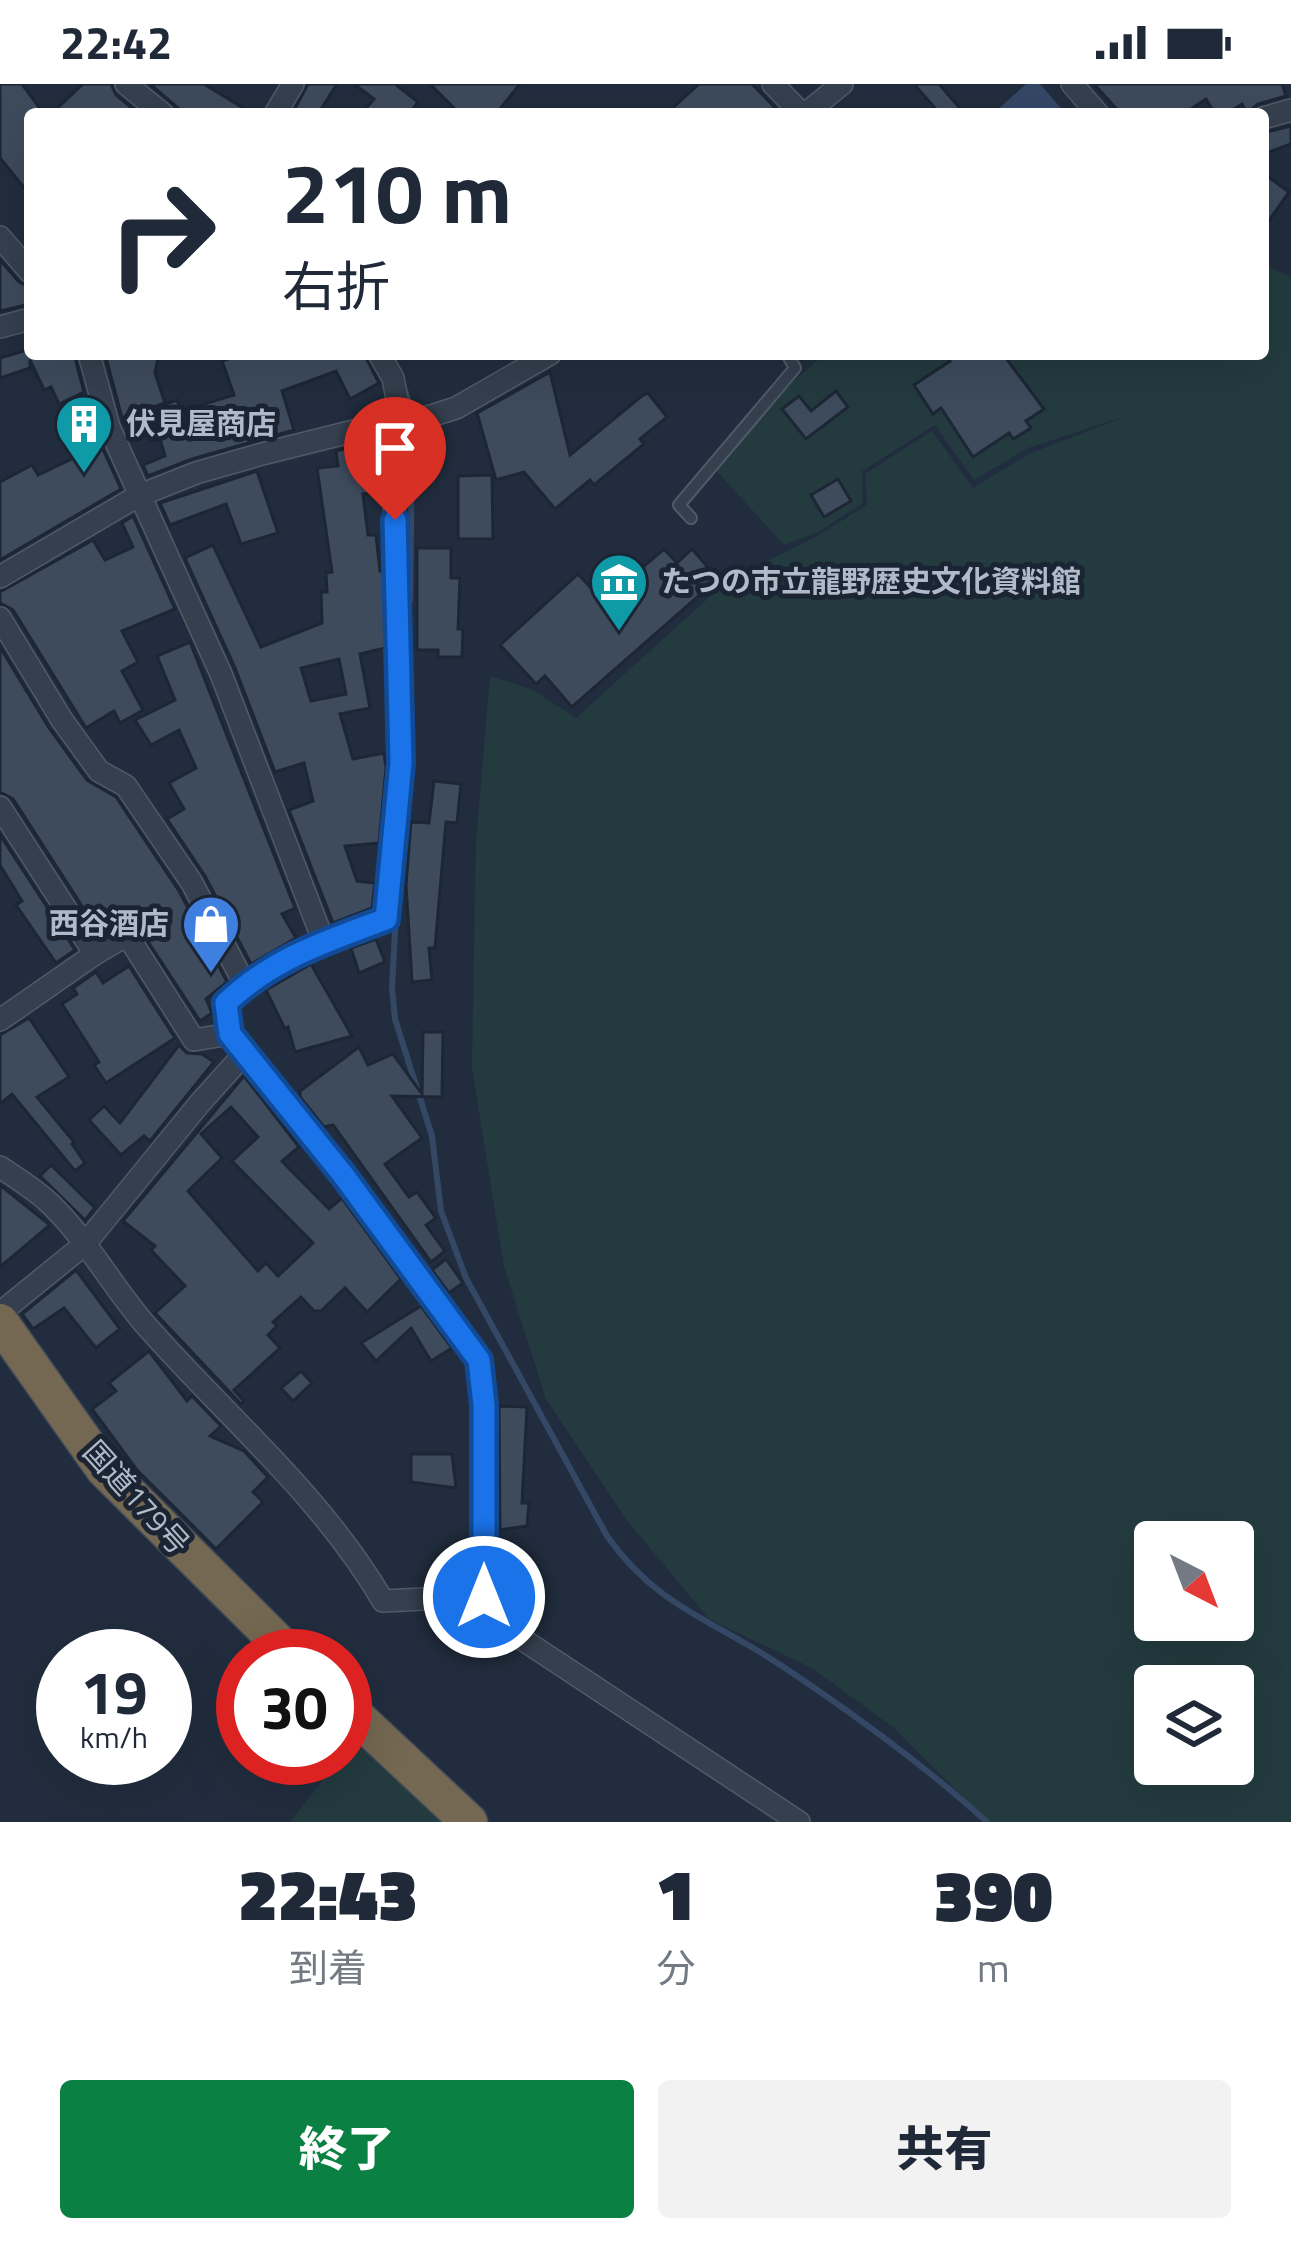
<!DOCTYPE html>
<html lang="ja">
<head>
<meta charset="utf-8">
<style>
	:root { --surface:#fff; --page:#f2f2f3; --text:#1f2937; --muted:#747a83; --accent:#0b8043 }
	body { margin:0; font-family:"Titillium Web","Noto Sans JP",sans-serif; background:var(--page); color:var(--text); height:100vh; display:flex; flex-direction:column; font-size:45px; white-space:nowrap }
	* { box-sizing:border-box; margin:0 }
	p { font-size:39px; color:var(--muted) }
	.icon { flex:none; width:66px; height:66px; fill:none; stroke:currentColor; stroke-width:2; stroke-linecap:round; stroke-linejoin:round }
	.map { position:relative; height:1738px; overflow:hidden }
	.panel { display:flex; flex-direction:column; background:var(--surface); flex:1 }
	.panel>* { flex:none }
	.top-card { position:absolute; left:24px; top:24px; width:1245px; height:252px; border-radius:12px; box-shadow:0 12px 48px #0002; background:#fff; color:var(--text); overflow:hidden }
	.needle { width:78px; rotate:138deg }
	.fabs { position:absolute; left:1134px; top:1437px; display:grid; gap:24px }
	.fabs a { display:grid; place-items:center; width:120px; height:120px; border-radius:12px; background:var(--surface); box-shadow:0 12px 48px #0002; font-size:60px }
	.speed { position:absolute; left:36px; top:1545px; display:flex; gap:24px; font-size:60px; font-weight:700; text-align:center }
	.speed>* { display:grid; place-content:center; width:156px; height:156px; border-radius:50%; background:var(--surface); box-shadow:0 12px 48px #0002; line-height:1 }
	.speed small { font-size:30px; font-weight:400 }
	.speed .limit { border:18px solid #d22; background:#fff; color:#111 }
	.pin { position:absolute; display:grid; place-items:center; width:102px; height:102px; color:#fff; margin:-123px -51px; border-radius:50% 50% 50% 0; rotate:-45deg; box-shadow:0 0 12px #0007 }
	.pin .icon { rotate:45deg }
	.me { position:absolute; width:132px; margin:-66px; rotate:0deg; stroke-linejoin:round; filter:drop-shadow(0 0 9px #0008) }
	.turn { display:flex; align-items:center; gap:42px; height:252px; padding:0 60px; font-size:54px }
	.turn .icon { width:156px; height:156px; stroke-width:2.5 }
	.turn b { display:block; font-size:84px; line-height:102px }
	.eta { display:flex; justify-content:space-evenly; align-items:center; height:204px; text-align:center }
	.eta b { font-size:72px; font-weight:800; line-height:84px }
	.cta { display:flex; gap:24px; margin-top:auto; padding:24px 60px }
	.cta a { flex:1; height:138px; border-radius:12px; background:var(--accent); color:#fff; font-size:48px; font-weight:800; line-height:138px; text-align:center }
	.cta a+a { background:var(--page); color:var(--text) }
	.status { display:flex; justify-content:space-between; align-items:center; height:84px; padding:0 60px; background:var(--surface); direction:ltr }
	.status svg { height:33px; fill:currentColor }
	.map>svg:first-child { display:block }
	.green { fill:#233b3f; fill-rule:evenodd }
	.water { fill:#344866 }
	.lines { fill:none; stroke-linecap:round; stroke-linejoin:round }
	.stream { stroke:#344866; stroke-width:6 }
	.building { fill:#3d4b5d; stroke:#1d2635; stroke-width:3; fill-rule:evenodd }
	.lane-casing { stroke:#515a69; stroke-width:14 }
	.street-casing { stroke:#515a69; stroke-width:24 }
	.highway-casing { stroke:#414a59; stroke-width:39 }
	.lane { stroke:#353f4e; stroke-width:10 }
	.street { stroke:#353f4e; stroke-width:21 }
	.highway { stroke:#746852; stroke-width:36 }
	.route-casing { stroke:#114b97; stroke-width:30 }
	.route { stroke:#1a73e8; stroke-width:21 }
	.labels { text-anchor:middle; stroke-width:10; stroke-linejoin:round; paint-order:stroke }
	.poi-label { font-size:30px; font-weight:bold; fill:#b1bac9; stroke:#1b2433; text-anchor:start }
	.street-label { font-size:30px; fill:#b1bac9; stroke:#1b2433 }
</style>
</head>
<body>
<div class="status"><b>22:42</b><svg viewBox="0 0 49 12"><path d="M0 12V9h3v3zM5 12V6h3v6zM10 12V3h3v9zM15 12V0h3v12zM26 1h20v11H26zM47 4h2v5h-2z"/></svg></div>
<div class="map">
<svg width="1291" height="1738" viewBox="0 0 1291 1738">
	<rect width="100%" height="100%" fill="#212d3e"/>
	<!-- green -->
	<g class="green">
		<path d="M 1263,181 L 1291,193 L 1291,1738 L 988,1738 L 894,1644 L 812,1584 L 709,1535 L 626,1435 L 546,1315 L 504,1183 L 472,984 L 476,758 L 490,592 L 533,606 L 576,634 L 726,498 L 819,451 L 867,421 L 865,390 L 932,347 L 973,404 L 1029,370 L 1129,331 L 1028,364 L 974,396 L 935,341 L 862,387 L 863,419 L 818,448 L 784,461 L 714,384 L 765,322 L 825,270 L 1263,270 ZM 1155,1458 L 1233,1458 L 1233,1536 L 1155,1536 ZM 1155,1602 L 1233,1602 L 1233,1680 L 1155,1680 Z"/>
		<path d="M 353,1658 L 450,1738 L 290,1738 L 340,1674 L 345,1674 Z"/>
	</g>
	<!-- water -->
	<path class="water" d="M 1026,0 L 1040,0 L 1066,30 L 1001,30 L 997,26 Z"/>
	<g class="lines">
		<!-- stream -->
		<g class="stream">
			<path d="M 405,306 L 419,351 L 412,373 L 410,517"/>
			<path d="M 396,830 L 392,903 L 395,935 L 432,1052 L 441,1127 L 466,1194 L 607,1452 C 657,1523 713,1536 782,1582 C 854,1630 923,1680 987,1738"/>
		</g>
	</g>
	<!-- building -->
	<g class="building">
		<path d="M 0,0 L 22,0 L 44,30 L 30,30 L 30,111 L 0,74 Z"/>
		<path d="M 83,0 L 111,0 L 116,11 L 137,28 L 51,30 Z"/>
		<path d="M 150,0 L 204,0 L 253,30 L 185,30 Z"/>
		<path d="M 308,0 L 337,0 L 318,30 L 292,30 Z"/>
		<path d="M 354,0 L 395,0 L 418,18 L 409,30 L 361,30 L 374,15 Z"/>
		<path d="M 430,0 L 520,0 L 496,30 L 460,30 Z"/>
		<path d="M 699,0 L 752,0 L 781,30 L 666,30 Z"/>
		<path d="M 914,0 L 939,0 L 965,30 L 940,30 Z"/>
		<path d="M 1094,0 L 1282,0 L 1286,12 L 1258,20 L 1247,29 L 1242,20 L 1226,30 L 1215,30 L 1206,15 L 1183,30 L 1121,30 Z"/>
		<path d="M 1291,42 L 1291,60 L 1263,70 L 1263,49 Z"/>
		<path d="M 1263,89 L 1289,108 L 1263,145 Z"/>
		<path d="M 0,176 L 19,198 L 30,203 L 30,220 L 0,227 Z"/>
		<path d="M 30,265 L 30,270 L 74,270 L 84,308 L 59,320 L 51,303 L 44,306 L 30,276 L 30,284 L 0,294 L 0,274 Z"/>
		<path d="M 105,270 L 159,270 L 155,289 L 165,319 L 122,334 Z"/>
		<path d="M 242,270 L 364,270 L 379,299 L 350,315 L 336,287 L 282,307 L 294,346 L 192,375 L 148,392 L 143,381 L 165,372 L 151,325 L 177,316 L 181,327 L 234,311 L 222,277 Z"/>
		<path d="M 945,270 L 1003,270 L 1044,325 L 1026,337 L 1031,344 L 1013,355 L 1009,349 L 973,373 L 941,324 L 933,330 L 914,301 L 950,277 Z"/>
		<path d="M 550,288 L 570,371 L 643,311 L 648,309 L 667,333 L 640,355 L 644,360 L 594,401 L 590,396 L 555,425 L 524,388 L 496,396 L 477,329 Z"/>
		<path d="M 836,307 L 848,323 L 806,355 L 782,325 L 799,312 L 811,327 Z"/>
		<path d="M 101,361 L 121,405 L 0,476 L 0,398 L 32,381 L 38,391 Z"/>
		<path d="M 360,361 L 371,409 L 363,410 L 368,451 L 376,451 L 380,487 L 384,487 L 385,564 L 360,570 L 370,624 L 340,630 L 353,675 L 384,669 L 386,684 L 379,759 L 345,762 L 357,797 L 375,799 L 372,824 L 333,839 L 289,726 L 313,717 L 304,679 L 275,688 L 235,584 L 185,474 L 213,461 L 261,563 L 322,539 L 321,508 L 327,508 L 326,489 L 332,488 L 317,384 L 338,382 L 336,367 ZM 339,575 L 346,610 L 311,617 L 301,584 Z"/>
		<path d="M 257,387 L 278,449 L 241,460 L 226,420 L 170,441 L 160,419 Z"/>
		<path d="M 492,391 L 493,455 L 458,455 L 458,392 Z"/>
		<path d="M 838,395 L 851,417 L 824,433 L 811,411 Z"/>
		<path d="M 133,432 L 175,525 L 122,547 L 138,578 L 122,587 L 143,626 L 120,639 L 114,627 L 86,644 L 13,526 L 0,519 L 0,508 L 93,456 L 105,476 L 133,463 L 122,439 Z"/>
		<path d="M 417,464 L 451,464 L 451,494 L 460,494 L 458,545 L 463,545 L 462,573 L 438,573 L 438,566 L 417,566 Z"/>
		<path d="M 664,465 L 677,479 L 692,465 L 718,495 L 572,623 L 545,592 L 536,600 L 500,561 L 578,490 L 603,517 Z"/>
		<path d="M 190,558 L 295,824 L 282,830 L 296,854 L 251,880 L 205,792 L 167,735 L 184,725 L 169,699 L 196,684 L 179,646 L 151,661 L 135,636 L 175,616 L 157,572 Z"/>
		<path d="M 0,563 L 49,644 L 87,696 L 116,713 L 179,807 L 227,898 L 206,915 L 212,929 L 200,937 L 135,838 L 124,832 L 100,850 L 13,715 L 0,708 Z"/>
		<path d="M 434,697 L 461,700 L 457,739 L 446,738 L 435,864 L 429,864 L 432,896 L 412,898 L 406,801 L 411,738 L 429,739 Z"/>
		<path d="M 0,751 L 75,866 L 56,879 L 16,821 L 22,817 L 0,781 Z"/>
		<path d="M 376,855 L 385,878 L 359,889 L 351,864 Z"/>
		<path d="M 311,880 L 352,952 L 295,968 L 288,943 L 285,945 L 266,906 Z"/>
		<path d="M 129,882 L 175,954 L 106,999 L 94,981 L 99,978 L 62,920 L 77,910 L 73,904 L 96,888 L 103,899 Z"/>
		<path d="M 29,934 L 69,993 L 37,1013 L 74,1058 L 72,1060 L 85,1079 L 75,1087 L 12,1010 L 0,1020 L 0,951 Z"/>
		<path d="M 423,948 L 443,948 L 442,1013 L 392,1012 L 422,1054 L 385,1080 L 409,1113 L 417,1108 L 436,1134 L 426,1141 L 445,1167 L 431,1178 L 333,1041 L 324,1043 L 300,1013 L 300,1007 L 359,963 L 368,981 L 393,970 L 422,1010 Z"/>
		<path d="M 179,961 L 187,969 L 202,970 L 214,978 L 150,1057 L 144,1052 L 121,1071 L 89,1036 L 104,1022 L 120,1039 Z"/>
		<path d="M 244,992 L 299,1063 L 282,1077 L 329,1125 L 342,1114 L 401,1195 L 367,1228 L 345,1204 L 321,1227 L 314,1227 L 301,1213 L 273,1238 L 277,1242 L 268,1251 L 280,1264 L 234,1306 L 244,1317 L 241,1320 L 155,1229 L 185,1202 L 151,1166 L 155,1162 L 123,1137 ZM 231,1023 L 258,1053 L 232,1077 L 313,1159 L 278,1192 L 266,1179 L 258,1187 L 188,1107 L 222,1074 L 201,1050 Z"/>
		<path d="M 51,1081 L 95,1124 L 85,1136 L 40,1092 Z"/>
		<path d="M 0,1101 L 50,1141 L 0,1183 Z"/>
		<path d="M 446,1175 L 463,1199 L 449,1209 L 432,1186 Z"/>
		<path d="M 76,1186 L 120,1245 L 96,1264 L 64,1224 L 33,1245 L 22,1230 Z"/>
		<path d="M 421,1222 L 452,1264 L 431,1277 L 411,1244 L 376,1277 L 361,1259 Z"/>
		<path d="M 149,1267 L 187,1317 L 192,1312 L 221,1342 L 210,1352 L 244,1367 L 268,1393 L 253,1408 L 263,1418 L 216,1465 L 137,1386 L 92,1325 L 116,1307 L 109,1299 Z"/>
		<path d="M 301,1287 L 312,1299 L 293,1317 L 281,1304 Z"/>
		<path d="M 499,1322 L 527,1323 L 522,1419 L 529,1419 L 527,1442 L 500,1446 Z"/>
		<path d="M 411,1370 L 452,1370 L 456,1404 L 411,1398 Z"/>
	</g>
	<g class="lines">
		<defs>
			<path id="lane" d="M 691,434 L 679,421 L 795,284 L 787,270"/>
			<g id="street">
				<path d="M 126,0 L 163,30"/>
				<path d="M 773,0 L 802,30"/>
				<path d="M 1072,0 L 1098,30"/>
				<path d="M 275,30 L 293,0"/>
				<path d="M 805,30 L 842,0"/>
				<path d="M 1263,34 L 1291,26"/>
				<path d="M 0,153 L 30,188"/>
				<path d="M 0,243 L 30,235"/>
				<path d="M 89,270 L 109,343 L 221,590 L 323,856"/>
				<path d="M 379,270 L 393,294 L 402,341 L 389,372 L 399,469 L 402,679 L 386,835 C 327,857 273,874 226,919 L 230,950 L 344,1092 L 479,1276 L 484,1321 L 485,1512 L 493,1536 L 799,1738"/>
				<path d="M 0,493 L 138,412 L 196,389 L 262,370 L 366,344 L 402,341 L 456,324 L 550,270"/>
				<path d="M 0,534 L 62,636 L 99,687 L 126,702 L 192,799 L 245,901"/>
				<path d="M 0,723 L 95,870 L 127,851 L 194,956 L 230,950"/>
				<path d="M 0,936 L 95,870"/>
				<path d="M 0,1083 C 15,1093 31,1103 45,1115 C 84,1150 109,1198 143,1238 C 224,1331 320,1409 383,1517 L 485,1512"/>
				<path d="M 0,1229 L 85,1160 L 200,1019 L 244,970"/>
			</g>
			<g id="highway">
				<path d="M 0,1238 L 104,1385 L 292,1572"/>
				<path d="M 345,1622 L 469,1738"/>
			</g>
		</defs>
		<!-- lane casing -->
		<use href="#lane" class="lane-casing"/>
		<!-- street casing -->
		<use href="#street" class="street-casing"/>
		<!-- highway casing -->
		<use href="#highway" class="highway-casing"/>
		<!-- lane -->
		<use href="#lane" class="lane"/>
		<!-- street -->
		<use href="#street" class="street"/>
		<!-- highway -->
		<use href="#highway" class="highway"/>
	</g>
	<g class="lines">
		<defs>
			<path id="route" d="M 395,436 L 401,679 L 386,835 C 327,857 273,874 226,919 L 230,950 L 344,1092 L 479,1276 L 484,1321 L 484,1513"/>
		</defs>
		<!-- route casing -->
		<use href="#route" class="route-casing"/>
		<!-- route -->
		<use href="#route" class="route"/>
	</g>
	<!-- icons -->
	<defs>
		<symbol id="building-pin" viewBox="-11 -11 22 30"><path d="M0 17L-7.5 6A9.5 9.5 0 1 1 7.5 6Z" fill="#0f9aa8" stroke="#1b2433"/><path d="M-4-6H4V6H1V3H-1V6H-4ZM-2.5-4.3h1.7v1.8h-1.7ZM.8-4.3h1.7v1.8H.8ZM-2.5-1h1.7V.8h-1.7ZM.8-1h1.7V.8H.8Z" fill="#fff"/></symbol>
		<symbol id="museum-pin" viewBox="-11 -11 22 30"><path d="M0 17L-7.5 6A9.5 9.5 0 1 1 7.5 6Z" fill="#0f9aa8" stroke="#1b2433"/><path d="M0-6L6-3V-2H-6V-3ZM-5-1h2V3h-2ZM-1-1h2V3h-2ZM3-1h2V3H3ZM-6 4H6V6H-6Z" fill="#fff"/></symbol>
		<symbol id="shop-pin" viewBox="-11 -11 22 30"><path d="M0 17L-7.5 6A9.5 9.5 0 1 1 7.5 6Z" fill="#3f7fe0" stroke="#1b2433"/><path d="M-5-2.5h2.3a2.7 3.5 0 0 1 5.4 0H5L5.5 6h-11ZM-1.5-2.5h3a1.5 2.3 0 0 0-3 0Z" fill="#fff"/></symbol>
	</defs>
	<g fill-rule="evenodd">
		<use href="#building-pin" x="51" y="307" width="66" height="90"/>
		<use href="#museum-pin" x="586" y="465" width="66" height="90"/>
		<use href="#shop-pin" x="178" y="807" width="66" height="90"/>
	</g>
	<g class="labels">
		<!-- poi labels -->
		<g class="poi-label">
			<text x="126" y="350">伏見屋商店</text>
			<text x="661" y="508">たつの市立龍野歴史文化資料館</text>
			<text x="169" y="850" text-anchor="end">西谷酒店</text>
		</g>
		<!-- street labels -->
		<g class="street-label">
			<text transform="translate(136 1414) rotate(48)" y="10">国道179号</text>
		</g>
	</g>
</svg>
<div class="fabs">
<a><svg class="needle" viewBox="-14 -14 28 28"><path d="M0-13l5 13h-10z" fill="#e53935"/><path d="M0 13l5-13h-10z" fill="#747a83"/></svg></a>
<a><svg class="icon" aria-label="layers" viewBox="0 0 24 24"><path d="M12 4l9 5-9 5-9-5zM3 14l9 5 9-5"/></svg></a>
</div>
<div class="speed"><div>19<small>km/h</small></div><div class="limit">30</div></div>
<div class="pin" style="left:395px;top:436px;background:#d93025"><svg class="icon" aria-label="arrive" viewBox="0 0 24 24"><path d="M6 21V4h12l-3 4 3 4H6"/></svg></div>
<svg class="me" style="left:484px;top:1513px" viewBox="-20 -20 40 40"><circle r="17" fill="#1a73e8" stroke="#fff" stroke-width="3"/><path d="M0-11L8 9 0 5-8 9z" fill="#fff"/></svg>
<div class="top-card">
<div class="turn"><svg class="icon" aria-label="right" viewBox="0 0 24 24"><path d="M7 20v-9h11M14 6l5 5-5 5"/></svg><div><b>210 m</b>右折</div></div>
</div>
</div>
<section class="panel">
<div class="eta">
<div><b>22:43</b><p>到着</p></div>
<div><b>1</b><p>分</p></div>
<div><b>390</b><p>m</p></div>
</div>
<div class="cta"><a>終了</a><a>共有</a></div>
</section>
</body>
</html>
